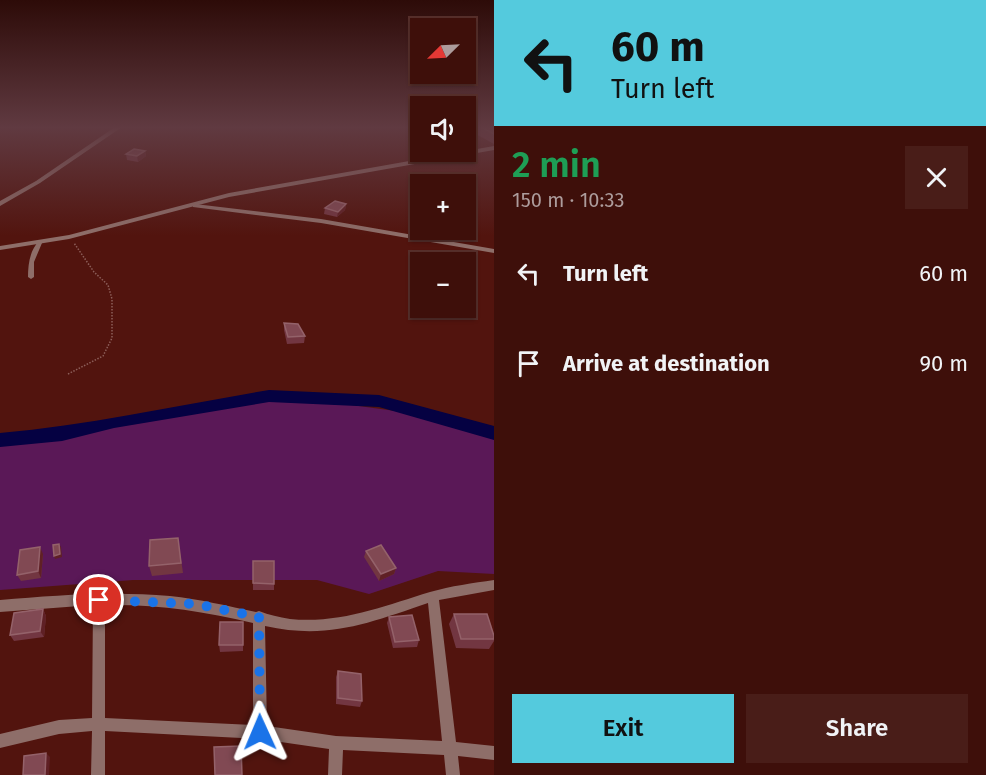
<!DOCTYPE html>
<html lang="en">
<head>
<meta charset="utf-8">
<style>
	:root { --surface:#3e0f0a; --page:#491d18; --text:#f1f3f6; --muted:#ad9c9c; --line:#572f2b; --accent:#54cadd }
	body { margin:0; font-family:"Fira Sans",sans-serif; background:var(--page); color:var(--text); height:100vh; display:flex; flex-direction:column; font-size:22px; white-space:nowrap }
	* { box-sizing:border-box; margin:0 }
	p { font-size:20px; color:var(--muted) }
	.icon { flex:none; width:33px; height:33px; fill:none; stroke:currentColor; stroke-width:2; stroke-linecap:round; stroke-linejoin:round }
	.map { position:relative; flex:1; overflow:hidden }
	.details { display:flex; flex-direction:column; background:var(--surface); width:492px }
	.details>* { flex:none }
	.hud { background:#54cadd; color:#111; overflow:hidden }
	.needle { width:39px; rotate:246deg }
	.tools { position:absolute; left:410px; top:18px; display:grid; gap:12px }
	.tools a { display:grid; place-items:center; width:66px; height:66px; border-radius:0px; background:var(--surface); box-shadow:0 2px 4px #0004,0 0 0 2px var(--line); font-size:30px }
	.pin { position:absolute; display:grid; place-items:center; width:51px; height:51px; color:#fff; margin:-26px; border:3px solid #fff; border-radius:50%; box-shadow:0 2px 6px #0007 }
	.me { position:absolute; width:66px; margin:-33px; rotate:359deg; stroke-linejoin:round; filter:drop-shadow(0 0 4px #0008) }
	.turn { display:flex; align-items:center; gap:21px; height:126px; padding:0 18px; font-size:27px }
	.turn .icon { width:78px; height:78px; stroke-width:2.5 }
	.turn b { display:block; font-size:42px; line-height:51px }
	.round { display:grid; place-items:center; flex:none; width:63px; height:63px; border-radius:0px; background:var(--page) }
	.head { display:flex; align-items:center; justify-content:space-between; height:102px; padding:0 18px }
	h1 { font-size:36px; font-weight:600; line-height:45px; color:#1e9e55 }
	.primary-button { display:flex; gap:12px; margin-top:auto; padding:12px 18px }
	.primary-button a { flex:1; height:69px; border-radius:0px; background:var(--accent); color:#111; font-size:24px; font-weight:600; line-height:69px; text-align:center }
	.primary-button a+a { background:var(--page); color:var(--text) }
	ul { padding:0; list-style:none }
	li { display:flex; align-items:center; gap:18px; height:90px; padding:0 18px }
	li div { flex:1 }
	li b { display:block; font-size:22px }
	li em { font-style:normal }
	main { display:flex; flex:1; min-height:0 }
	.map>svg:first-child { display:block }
	.green { fill:#5a1857 }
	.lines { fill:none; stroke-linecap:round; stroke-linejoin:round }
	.river { fill:#050142; fill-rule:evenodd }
	.path { stroke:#8c5e59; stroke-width:1.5; stroke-dasharray:1.5 1.5; stroke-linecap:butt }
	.minor { fill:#8e6e69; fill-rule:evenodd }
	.tertiary { fill:#8e6e69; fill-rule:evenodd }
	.wall { fill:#723641 }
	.shaded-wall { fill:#5f2025 }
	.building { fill:#814953; stroke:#94626a; stroke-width:1.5 }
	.route { stroke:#1a73e8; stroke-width:10; stroke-dasharray:0 18 }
</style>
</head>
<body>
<main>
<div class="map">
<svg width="494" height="775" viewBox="0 0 494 775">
	<rect width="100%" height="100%" fill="#52140e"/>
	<!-- green -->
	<path class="green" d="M 263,393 L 403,412 L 494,435 L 494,574 L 438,571 L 369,594 L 317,580 L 133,580 L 0,590 L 0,435 L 23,434 Z"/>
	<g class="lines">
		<!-- river -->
		<path class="river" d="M 269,390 L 379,395 L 494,426 L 494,440 L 379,407 L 269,402 L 114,428 L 62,441 L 0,447 L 0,433 C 90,425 179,405 269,390 Z"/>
		<!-- path -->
		<g class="path">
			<path d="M 465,137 L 478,131"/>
			<path d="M 68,374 L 103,356 L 112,338 L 112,299 L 108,285 L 94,272 L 74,243"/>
		</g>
		<!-- minor -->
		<g class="minor">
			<path d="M 195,204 L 321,219 L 494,249 L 494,253 L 321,223 L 193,207 L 193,205 Z"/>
			<path d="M 39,241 L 42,243 L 34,262 L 34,277 L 31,279 L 28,277 C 28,264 30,250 39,241 Z"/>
			<path d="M 494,580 L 494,590 L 439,600 L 456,742 L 494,746 L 494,760 L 458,756 L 460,775 L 446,775 L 444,755 L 343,750 L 342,775 L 328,775 L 329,749 L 260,739 L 105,731 L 105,775 L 91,775 L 92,731 L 59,734 L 0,748 L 0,734 L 59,720 L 92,718 L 93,605 L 0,612 L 0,600 C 57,595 113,591 170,596 C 199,599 228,606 256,612 L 259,611 C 269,615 279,617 290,619 C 340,624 384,606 430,592 C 451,586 473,583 494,580 ZM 428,603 L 442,741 L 336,736 L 267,726 L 265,626 C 328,640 369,623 428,603 ZM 105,605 C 157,604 202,611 253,623 L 253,725 L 105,718 Z"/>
		</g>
		<!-- tertiary -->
		<g class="tertiary">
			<path d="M 115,127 L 122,127 L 40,183 L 0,206 L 0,201 L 36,181 Z"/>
			<path d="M 494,146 L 494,150 L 229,197 L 69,239 L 0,250 L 0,246 L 69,235 L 229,193 Z"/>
		</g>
	</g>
	<!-- wall -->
	<g class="wall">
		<path d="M 478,127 L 494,127 L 494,144 L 476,134 Z"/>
		<path d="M 145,151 L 146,156 L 138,162 L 127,160 L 126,154 Z"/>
		<path d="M 346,204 L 345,210 L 337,217 L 324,214 L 325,208 Z"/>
		<path d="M 284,323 L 305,336 L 304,343 L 287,344 L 284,330 Z"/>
		<path d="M 178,538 L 183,573 L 152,576 L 149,566 Z"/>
		<path d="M 366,551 L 396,568 L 394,574 L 379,581 L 364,557 Z"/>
		<path d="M 43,554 L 41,578 L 21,581 L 17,575 Z"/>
		<path d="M 253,561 L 274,584 L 274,590 L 253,590 Z"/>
		<path d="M 43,609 L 46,616 L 44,637 L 14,641 L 10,635 Z"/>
		<path d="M 454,614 L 494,636 L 494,641 L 489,649 L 456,648 L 449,624 Z"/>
		<path d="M 389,617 L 419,640 L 417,647 L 393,648 L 387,623 Z"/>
		<path d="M 243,622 L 243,651 L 220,652 L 219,645 Z"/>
		<path d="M 338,671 L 362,701 L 360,707 L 336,704 L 336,677 Z"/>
	</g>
	<!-- shaded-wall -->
	<g class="shaded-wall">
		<path d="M 145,151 L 146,156 L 138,162 L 137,156 Z"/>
		<path d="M 346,204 L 345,210 L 337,217 L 338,212 Z"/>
		<path d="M 59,544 L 61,547 L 62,557 L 55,559 L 54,556 Z"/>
		<path d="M 40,547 L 43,554 L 41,578 L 38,571 Z"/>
		<path d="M 396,568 L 394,574 L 379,581 L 381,574 Z"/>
		<path d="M 43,609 L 46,616 L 44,637 L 40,631 Z"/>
		<path d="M 46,753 L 50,757 L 49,775 L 45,775 Z"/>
	</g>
	<!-- building -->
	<g class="building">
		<path d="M 481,127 L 494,127 L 494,134 Z"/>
		<path d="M 134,149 L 145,151 L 137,156 L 126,154 Z"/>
		<path d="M 335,201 L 346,204 L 338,212 L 325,208 Z"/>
		<path d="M 284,323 L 298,324 L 305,336 L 288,337 Z"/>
		<path d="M 178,538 L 181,563 L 149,566 L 150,540 Z"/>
		<path d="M 59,544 L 60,554 L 54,556 L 53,545 Z"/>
		<path d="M 381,545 L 396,568 L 381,574 L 366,551 Z"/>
		<path d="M 40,547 L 38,571 L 17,575 L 20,550 Z"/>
		<path d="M 253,561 L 274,561 L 274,584 L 253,583 Z"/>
		<path d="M 43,609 L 40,631 L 10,635 L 14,613 Z"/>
		<path d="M 454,614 L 487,614 L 494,636 L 494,639 L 461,639 Z"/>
		<path d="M 412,615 L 419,640 L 395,642 L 389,617 Z"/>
		<path d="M 220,622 L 243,622 L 243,645 L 219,645 Z"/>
		<path d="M 338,671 L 361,674 L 362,701 L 338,698 Z"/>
		<path d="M 241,746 L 242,775 L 215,775 L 214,747 Z"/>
		<path d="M 46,753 L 45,775 L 23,775 L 24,756 Z"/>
	</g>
	<!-- sky -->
	<linearGradient id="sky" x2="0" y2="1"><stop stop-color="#2d0b08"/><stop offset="0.54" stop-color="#603a41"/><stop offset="1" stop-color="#603a41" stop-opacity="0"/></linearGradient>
	<rect width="494" height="236" fill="url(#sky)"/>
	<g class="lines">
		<!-- route -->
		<path class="route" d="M 99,600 L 195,604 L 259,617 L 260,732"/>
	</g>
</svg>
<div class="tools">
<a><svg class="needle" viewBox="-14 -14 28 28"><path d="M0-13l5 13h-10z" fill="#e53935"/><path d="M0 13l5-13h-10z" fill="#ad9c9c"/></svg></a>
<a><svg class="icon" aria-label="sound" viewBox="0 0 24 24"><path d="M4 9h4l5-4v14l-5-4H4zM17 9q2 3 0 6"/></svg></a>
<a>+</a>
<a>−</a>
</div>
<div class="pin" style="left:99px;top:600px;background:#d93025"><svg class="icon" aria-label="arrive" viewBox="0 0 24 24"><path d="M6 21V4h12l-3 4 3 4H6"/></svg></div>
<svg class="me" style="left:260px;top:732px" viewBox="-20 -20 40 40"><path d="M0-17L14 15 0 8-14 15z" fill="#1a73e8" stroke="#fff" stroke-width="4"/></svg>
</div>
<section class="details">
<div class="hud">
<div class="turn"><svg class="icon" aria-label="left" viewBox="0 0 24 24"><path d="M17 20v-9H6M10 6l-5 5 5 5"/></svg><div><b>60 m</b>Turn left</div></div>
</div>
<div class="head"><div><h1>2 min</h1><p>150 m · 10:33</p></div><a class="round"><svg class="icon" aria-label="close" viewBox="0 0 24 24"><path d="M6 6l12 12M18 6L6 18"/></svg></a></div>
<ul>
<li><svg class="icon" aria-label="left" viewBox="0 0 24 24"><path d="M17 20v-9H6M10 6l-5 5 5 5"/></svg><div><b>Turn left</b></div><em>60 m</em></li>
<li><svg class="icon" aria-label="arrive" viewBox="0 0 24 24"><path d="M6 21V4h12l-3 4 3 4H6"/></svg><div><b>Arrive at destination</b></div><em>90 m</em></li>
</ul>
<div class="primary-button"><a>Exit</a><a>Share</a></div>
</section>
</main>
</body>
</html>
